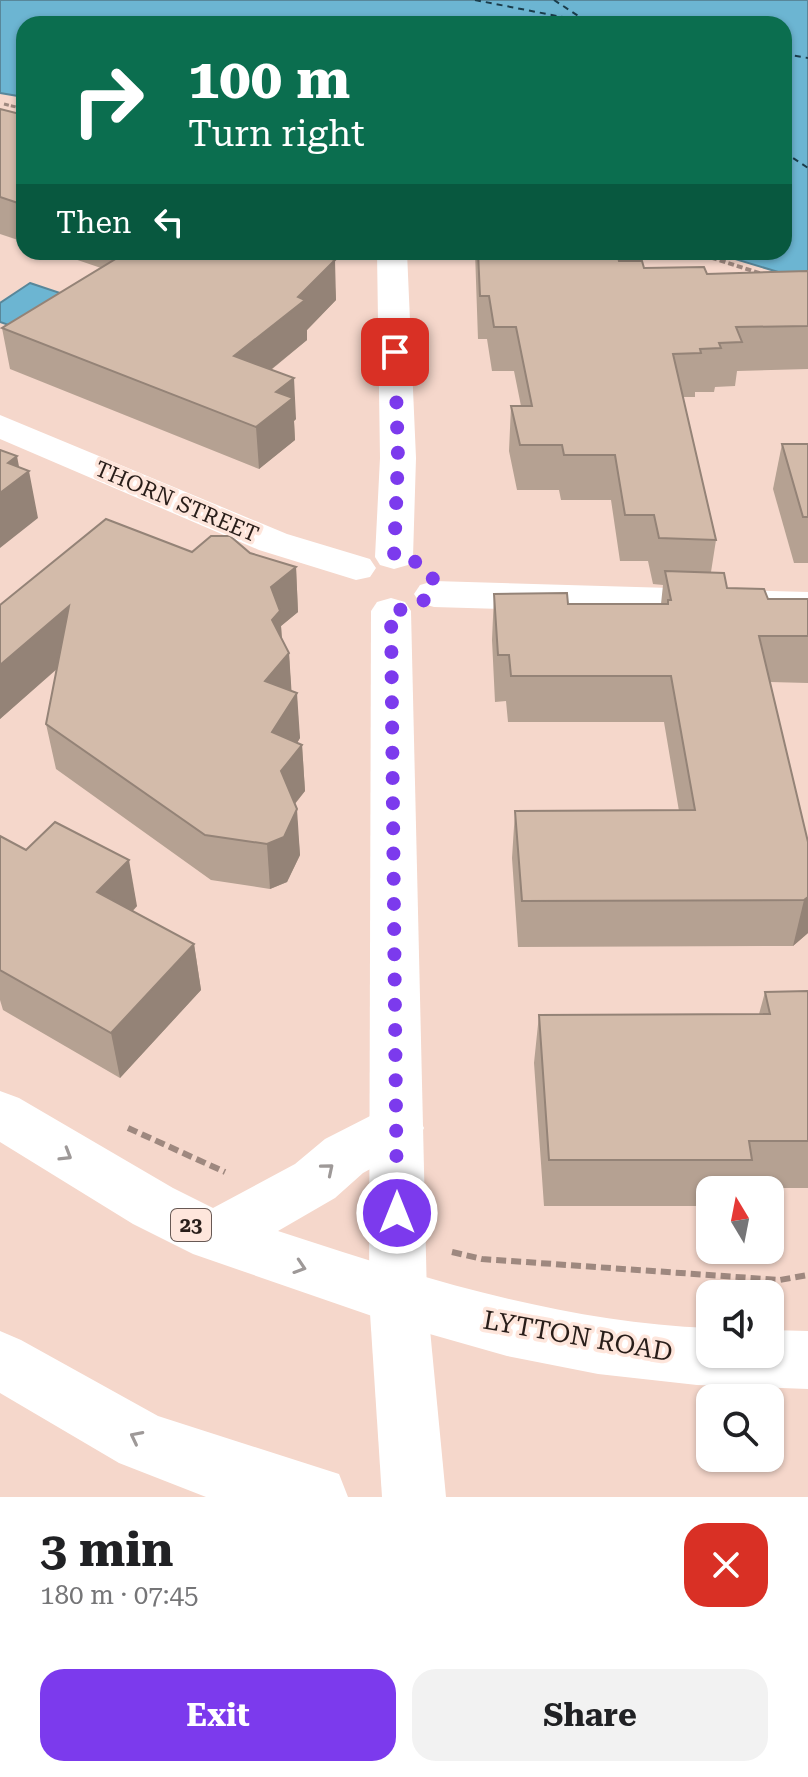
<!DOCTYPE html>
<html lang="en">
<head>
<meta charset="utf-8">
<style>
	:root { --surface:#fff; --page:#f2f2f2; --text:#202124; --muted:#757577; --accent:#7c3aed }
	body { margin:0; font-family:"Roboto Serif",serif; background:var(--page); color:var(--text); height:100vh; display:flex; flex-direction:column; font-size:30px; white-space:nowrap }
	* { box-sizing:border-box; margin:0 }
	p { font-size:26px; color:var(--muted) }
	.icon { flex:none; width:44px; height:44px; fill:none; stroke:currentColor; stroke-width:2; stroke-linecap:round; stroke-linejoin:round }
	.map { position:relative; height:1497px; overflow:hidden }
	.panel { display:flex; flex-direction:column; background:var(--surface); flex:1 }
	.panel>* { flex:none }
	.guide { position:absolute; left:16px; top:16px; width:776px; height:244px; border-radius:24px; box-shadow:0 2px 6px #0004; background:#0b6e4f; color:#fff; overflow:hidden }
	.needle { width:52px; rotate:350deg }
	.buttons { position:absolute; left:696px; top:1176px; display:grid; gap:16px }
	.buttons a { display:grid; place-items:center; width:88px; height:88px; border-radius:16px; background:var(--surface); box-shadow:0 2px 6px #0004; font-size:40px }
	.pin { position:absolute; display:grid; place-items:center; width:68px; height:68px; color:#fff; margin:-34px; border-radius:16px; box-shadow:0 4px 12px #0006 }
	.me { position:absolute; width:88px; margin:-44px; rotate:0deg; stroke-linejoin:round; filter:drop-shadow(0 0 6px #0008) }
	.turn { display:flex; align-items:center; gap:28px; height:168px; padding:0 40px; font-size:36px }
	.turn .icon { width:104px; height:104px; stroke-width:2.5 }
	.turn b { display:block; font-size:56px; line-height:68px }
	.then { display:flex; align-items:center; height:76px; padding:0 40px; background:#0003; gap:16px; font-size:30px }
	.round { display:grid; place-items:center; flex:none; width:84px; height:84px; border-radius:24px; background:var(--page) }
	.head { display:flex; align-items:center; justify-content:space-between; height:136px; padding:0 40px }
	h1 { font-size:48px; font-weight:700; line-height:60px }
	.cta { display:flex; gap:16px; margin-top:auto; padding:16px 40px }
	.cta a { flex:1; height:92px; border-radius:24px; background:var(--accent); color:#fff; font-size:32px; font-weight:700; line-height:92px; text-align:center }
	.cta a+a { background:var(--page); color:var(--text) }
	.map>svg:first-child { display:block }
	.water { fill:#6cb5d2; stroke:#58879a; stroke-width:2 }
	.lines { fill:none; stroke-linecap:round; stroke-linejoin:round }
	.ferry { stroke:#1b3d4b; stroke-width:2; stroke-dasharray:6 5; stroke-linecap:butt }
	.path-far2 { stroke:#9e887f; stroke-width:3; stroke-dasharray:5 2; stroke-linecap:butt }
	.path-far1 { stroke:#9e887f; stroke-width:4; stroke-dasharray:6 3; stroke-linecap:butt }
	.path { stroke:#9e887f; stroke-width:6; stroke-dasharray:10 5; stroke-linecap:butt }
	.street { fill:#fff; fill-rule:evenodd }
	.secondary { fill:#fff; fill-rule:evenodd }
	.primary { fill:#fff; fill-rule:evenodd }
	.wall { fill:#b5a192 }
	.shaded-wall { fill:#948377 }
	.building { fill:#d3bbaa; stroke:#948377; stroke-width:2 }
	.oneway { stroke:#9e9998 }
	.route { stroke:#7c3aed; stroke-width:14; stroke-dasharray:0 25.2 }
	.labels { text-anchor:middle; stroke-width:7; stroke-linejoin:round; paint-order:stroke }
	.shield { fill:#fee6dc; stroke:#685954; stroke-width:2 }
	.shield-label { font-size:20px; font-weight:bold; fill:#281d19 }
	.street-label { font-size:22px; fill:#281d19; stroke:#fee6dc }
	.near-street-label { font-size:26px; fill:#281d19; stroke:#fee6dc }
</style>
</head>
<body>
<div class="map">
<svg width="808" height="1497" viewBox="0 0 808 1497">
	<rect width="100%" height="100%" fill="#f5d7cb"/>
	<!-- water -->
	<g class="water">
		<path d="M 0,0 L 808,0 L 808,281 L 712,252 L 784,252 L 784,24 L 24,24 L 24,97 L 0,93 Z"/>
		<path d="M 30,283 L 69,296 L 20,329 L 0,322 L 0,303 Z"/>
	</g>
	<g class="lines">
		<!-- ferry -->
		<g class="ferry">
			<path d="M 475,0 L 598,24"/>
			<path d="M 554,0 L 586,21"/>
			<path d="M 784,54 L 808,58"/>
			<path d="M 784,152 L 808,168"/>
		</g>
		<!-- path-far2 -->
		<path class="path-far2" d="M 4,104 L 24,109"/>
		<!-- path-far1 -->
		<path class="path-far1" d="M 694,252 L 762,274"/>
		<!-- path -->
		<g class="path">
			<path d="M 128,1128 L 225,1172"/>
			<path d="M 452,1252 L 482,1259 L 780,1280 L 808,1275"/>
		</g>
		<!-- street -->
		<g class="street">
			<path d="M 377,252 L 407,252 L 416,458 L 413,557 L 408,565 L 394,569 L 380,565 L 375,557 L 380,458 Z"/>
			<path d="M 0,415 L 287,534 L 370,559 L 376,568 L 370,577 L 356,580 L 259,550 L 0,439 Z"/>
			<path d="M 434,581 L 808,592 L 808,618 L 434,607 L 420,603 L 414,594 L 420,585 Z"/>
			<path d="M 391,598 L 405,602 L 411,611 L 427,1298 L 419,1317 L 398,1325 L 377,1317 L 369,1298 L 371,611 L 377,602 Z"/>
		</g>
		<!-- secondary -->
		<path class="secondary" d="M 398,1271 L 419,1279 L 427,1298 L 446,1497 L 382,1497 L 369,1298 L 377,1279 Z"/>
		<!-- primary -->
		<g class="primary">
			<path d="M 0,1091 L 19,1098 L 173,1188 L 213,1208 L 295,1164 L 325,1139 L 378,1112 L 397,1105 L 416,1112 L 424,1128 L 416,1144 L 363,1173 L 335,1198 L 278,1231 C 418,1277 561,1322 710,1328 L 710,1354 L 770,1354 L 770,1330 L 808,1331 L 808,1389 L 697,1385 L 598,1374 L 507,1356 L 398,1325 L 193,1254 L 133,1224 L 0,1142 Z"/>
			<path d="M 0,1331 L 21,1340 L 158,1416 L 339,1474 L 348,1497 L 206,1497 L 119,1463 L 0,1393 Z"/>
		</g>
	</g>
	<!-- wall -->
	<g class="wall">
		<path d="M 0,109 L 24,115 L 24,242 L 0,234 Z"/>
		<path d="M 54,252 L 330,252 L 333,260 L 336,300 L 307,330 L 307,340 L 271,370 L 296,419 L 294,421 L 295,440 L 259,469 L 10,369 L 2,328 L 101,268 Z"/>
		<path d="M 475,252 L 568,252 L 568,258 L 619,261 L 644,268 L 707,274 L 808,271 L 808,369 L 737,371 L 735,386 L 715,387 L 714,392 L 695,392 L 695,397 L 683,397 L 716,540 L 711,572 L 727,588 L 768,599 L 808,599 L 808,683 L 770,682 L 808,842 L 808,933 L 793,946 L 518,947 L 512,858 L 515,811 L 679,811 L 664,722 L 508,722 L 506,701 L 495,702 L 492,640 L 494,594 L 568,604 L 661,604 L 663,585 L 653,584 L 648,561 L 620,561 L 611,500 L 561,500 L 559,490 L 517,490 L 509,451 L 511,406 L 521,406 L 514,371 L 492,371 L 487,339 L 478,339 Z"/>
		<path d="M 782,444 L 808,444 L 808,563 L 794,563 L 773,489 Z"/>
		<path d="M 192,552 L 250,553 L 296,567 L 298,612 L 281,626 L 282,639 L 289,653 L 291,691 L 300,738 L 297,743 L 302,745 L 305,791 L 295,804 L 300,855 L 287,882 L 270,889 L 211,880 L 56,769 L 46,724 L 57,669 L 0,719 L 0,605 Z"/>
		<path d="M 0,836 L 137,906 L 133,911 L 194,944 L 201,990 L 120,1078 L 3,1010 L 0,1000 Z"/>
		<path d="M 808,991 L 808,1188 L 745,1188 L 744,1190 L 710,1190 L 710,1206 L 544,1206 L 534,1063 L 539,1015 L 759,1014 L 765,992 Z"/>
	</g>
	<!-- shaded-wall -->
	<g class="shaded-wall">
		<path d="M 333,253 L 333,261 L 335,260 L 336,300 L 307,330 L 307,340 L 237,397 L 234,356 L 298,297 Z"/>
		<path d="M 294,378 L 296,419 L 294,421 L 295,440 L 259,469 L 256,427 L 276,392 Z"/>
		<path d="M 17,456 L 21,477 L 29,471 L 38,518 L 0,548 L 0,493 L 8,463 Z"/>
		<path d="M 296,567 L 298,612 L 281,626 L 283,656 L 272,620 L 271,587 Z"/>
		<path d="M 69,606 L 77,651 L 0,719 L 0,665 Z"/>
		<path d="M 289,653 L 292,698 L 265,681 Z"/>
		<path d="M 297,693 L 300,738 L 276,778 L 272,732 Z"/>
		<path d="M 302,745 L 305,791 L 284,817 L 281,771 Z"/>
		<path d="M 297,809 L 300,855 L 287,882 L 270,889 L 267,844 Z"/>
		<path d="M 129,860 L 137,906 L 106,938 L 97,892 Z"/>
		<path d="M 808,897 L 808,933 L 793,946 L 804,900 Z"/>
		<path d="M 194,944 L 201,990 L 120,1078 L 111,1033 Z"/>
	</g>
	<!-- building -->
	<g class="building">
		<path d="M 0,109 L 24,115 L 24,205 L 0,197 Z"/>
		<path d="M 127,252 L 333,253 L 328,258 L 335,260 L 298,297 L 305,300 L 234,356 L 294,378 L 276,392 L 293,398 L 256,427 L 2,328 Z"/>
		<path d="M 478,252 L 568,252 L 568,258 L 618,257 L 619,261 L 642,261 L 644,268 L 704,267 L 707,274 L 808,271 L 808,326 L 736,327 L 742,342 L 719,343 L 721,348 L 700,349 L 701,353 L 673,354 L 716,540 L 659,538 L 654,515 L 625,515 L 615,455 L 564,455 L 562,445 L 520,445 L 511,406 L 532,406 L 516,327 L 494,327 L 489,296 L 480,296 Z"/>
		<path d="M 782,444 L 808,444 L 808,517 L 803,517 Z"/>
		<path d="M 0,450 L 17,456 L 8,463 L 29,471 L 0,493 Z"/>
		<path d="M 106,519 L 192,552 L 211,536 L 230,536 L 250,553 L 296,567 L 271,587 L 280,611 L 272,620 L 289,653 L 265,681 L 297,693 L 272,732 L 302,745 L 281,771 L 297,809 L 284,837 L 267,844 L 205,835 L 46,724 L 69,606 L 0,665 L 0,605 Z"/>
		<path d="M 665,571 L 724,573 L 727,588 L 764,589 L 768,599 L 808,599 L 808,636 L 759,636 L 808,842 L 808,897 L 804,900 L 522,901 L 515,811 L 695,810 L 671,676 L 511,676 L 509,655 L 498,655 L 494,594 L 567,593 L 568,604 L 668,604 L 668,600 L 671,600 Z"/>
		<path d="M 55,822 L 129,860 L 97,892 L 194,944 L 111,1033 L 0,970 L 0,836 L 26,850 Z"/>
		<path d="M 808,991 L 808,1141 L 749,1141 L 752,1160 L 549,1160 L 539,1015 L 770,1014 L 765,992 Z"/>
	</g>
	<!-- one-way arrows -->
	<defs><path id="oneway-chevron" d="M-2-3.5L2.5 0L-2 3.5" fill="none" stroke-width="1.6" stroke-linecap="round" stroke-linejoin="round" transform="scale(2)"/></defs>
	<g class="oneway">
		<use href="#oneway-chevron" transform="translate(66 1155) rotate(31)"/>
		<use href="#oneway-chevron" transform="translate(328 1169) rotate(-40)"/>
		<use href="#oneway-chevron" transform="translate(300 1267) rotate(18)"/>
		<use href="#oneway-chevron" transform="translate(136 1437) rotate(-153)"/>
	</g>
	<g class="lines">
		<!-- route -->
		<path class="route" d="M 395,352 L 398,458 L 394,557 C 449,562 445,607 391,611 L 397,1213"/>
	</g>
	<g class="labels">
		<!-- shield labels -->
		<rect class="shield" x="171" y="1209" width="40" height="32" rx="6"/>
		<g class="shield-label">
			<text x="191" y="1232">23</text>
		</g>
		<!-- street labels -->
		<g class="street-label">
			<text transform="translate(177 501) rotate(23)" y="8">THORN STREET</text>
		</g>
		<!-- near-street labels -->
		<g class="near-street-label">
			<text transform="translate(578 1336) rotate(10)" y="9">LYTTON ROAD</text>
		</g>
	</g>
</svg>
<div class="buttons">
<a><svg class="needle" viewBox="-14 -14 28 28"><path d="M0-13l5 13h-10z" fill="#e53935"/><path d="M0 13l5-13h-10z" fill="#757577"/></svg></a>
<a><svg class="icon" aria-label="sound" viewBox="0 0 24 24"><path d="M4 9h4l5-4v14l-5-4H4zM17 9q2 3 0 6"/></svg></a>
<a><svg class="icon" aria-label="search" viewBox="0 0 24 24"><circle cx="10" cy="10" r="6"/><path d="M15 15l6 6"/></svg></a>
</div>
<div class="pin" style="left:395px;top:352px;background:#d93025"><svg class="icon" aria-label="arrive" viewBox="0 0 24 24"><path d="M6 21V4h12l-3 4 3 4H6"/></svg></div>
<svg class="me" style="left:397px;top:1213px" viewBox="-20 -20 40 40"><circle r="17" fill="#7c3aed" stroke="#fff" stroke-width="3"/><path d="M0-11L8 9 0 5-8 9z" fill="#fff"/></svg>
<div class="guide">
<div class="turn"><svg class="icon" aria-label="right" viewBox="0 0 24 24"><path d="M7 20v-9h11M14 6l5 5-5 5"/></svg><div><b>100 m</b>Turn right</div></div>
<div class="then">Then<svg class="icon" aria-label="left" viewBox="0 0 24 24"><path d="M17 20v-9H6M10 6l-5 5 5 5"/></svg></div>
</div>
</div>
<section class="panel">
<div class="head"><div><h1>3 min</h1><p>180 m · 07:45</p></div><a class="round" style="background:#d93025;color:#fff"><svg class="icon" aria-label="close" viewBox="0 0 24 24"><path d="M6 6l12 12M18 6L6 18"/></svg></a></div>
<div class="cta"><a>Exit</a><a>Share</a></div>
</section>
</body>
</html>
